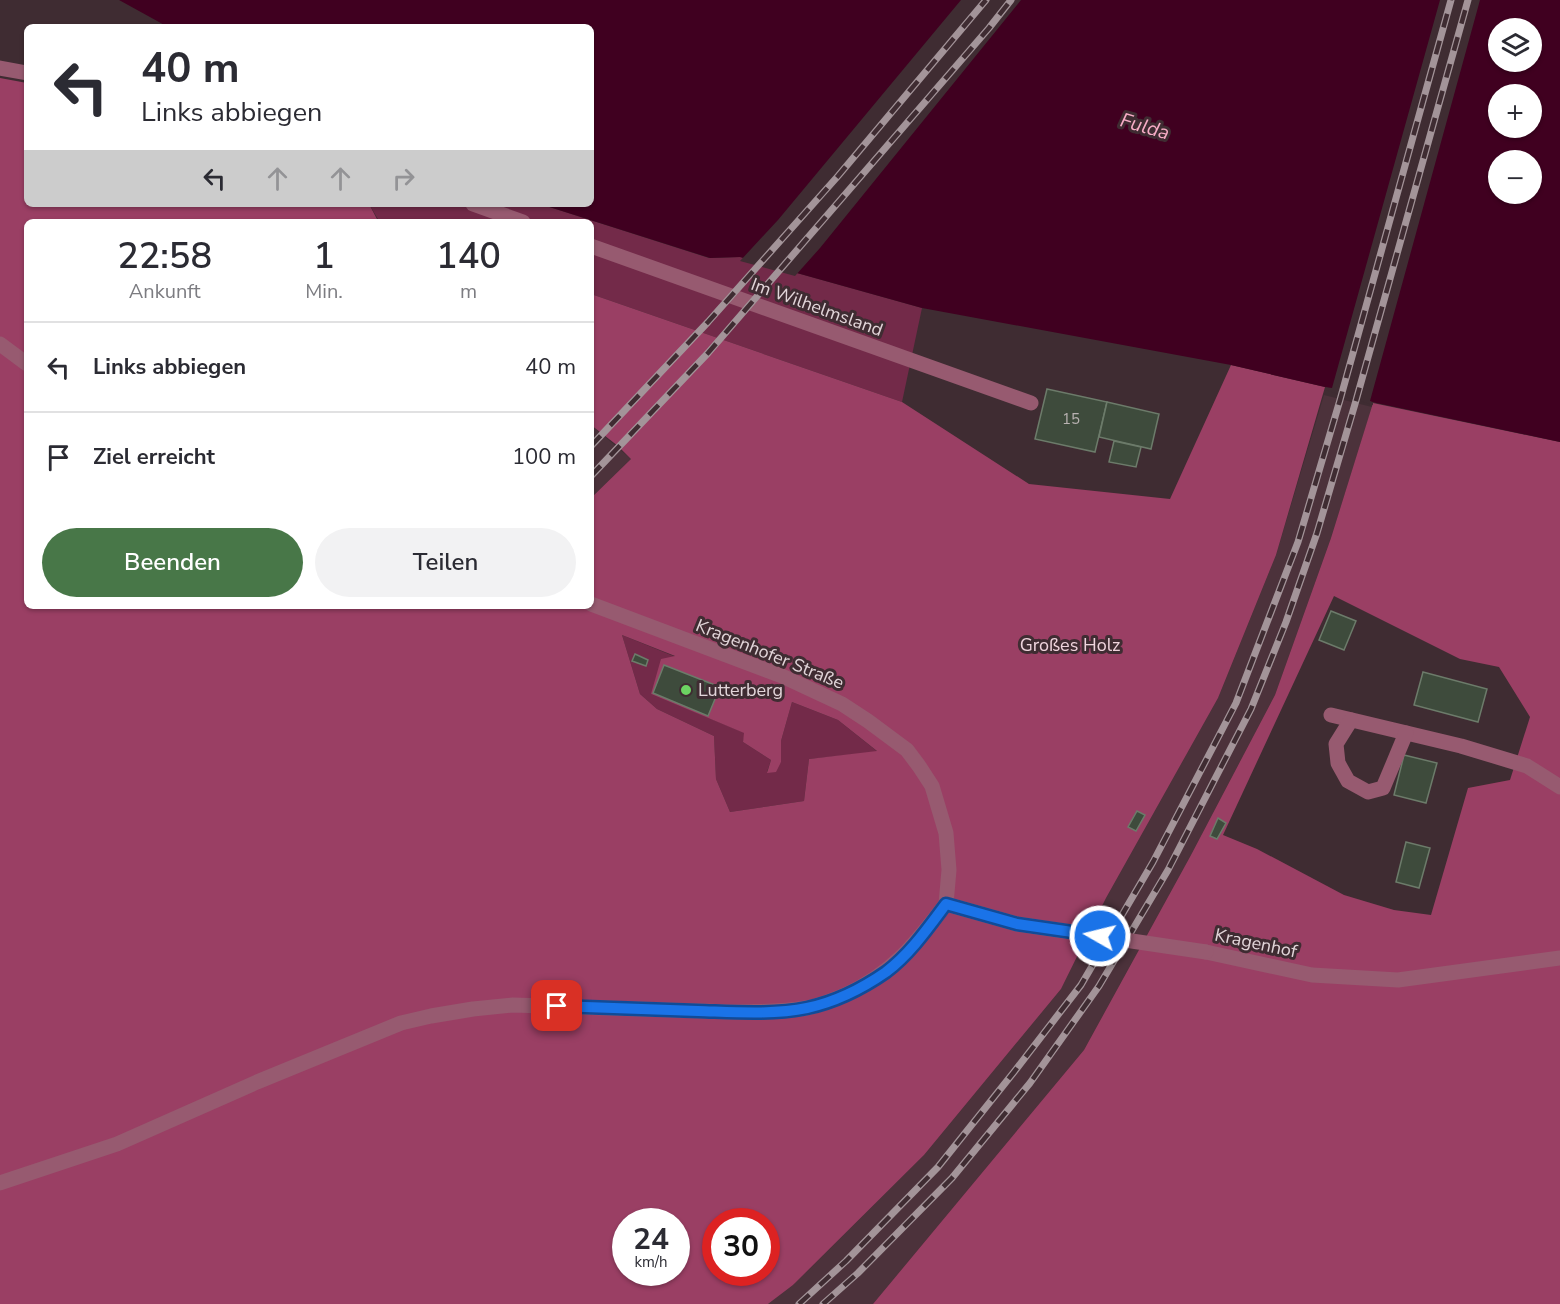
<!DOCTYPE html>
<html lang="de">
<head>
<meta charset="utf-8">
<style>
	:root { --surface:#fff; --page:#f2f2f3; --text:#2b2b33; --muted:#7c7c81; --line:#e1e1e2; --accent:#487748 }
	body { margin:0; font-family:"Nunito Sans",sans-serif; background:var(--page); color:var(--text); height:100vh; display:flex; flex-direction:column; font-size:22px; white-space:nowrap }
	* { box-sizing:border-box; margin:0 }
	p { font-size:20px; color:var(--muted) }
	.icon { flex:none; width:33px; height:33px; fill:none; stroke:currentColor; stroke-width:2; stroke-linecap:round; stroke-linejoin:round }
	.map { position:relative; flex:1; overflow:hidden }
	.drawer { position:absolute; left:24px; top:219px; width:570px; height:390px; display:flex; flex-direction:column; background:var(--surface); border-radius:9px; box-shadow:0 2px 4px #0004 }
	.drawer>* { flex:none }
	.banner { position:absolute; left:24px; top:24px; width:570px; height:183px; border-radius:9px; box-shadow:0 2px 4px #0004; background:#fff; color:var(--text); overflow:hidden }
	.fabs { position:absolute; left:1488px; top:18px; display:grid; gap:12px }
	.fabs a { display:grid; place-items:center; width:54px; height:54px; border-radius:50%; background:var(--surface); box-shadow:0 2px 4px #0004; font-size:30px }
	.speed { position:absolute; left:612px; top:1208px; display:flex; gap:12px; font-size:30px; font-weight:700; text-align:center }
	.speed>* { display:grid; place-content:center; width:78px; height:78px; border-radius:50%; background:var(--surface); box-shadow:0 2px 4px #0004; line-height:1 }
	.speed small { font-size:15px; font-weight:400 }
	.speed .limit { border:9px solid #d22; background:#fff; color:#111 }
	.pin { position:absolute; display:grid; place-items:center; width:51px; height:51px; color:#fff; margin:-26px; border-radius:12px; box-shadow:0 3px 9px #0006 }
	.me { position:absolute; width:66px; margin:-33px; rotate:278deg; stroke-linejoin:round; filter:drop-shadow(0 0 4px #0008) }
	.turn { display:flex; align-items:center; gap:21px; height:126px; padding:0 18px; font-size:27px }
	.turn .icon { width:78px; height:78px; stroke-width:2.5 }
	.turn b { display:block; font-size:42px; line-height:51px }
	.lanes { display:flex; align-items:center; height:57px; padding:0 18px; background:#0003; justify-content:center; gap:30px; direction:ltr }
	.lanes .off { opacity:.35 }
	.eta { display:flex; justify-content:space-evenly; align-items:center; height:102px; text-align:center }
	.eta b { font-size:36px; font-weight:600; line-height:42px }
	.primary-button { display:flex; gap:12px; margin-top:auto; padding:12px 18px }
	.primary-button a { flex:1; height:69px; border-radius:36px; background:var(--accent); color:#fff; font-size:24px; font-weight:600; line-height:69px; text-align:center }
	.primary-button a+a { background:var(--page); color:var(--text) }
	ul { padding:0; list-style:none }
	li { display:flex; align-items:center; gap:18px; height:90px; padding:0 18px; border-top:2px solid var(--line) }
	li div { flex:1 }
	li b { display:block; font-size:22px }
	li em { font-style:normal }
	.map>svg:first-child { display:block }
	.built { fill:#4c323b }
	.green { fill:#732a49 }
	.forest { fill:#9a3f64; fill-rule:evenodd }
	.water { fill:#400020; fill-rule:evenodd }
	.pier { fill:#3f2c32 }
	.building { fill:#3e4b3c; stroke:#6c7b6a; stroke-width:1.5 }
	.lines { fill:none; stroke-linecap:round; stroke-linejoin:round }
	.minor { stroke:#975a70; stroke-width:15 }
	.rail-casing { stroke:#a39499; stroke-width:7 }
	.rail { stroke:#3f2c32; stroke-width:4.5; stroke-dasharray:14; stroke-linecap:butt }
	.minor-bridge { stroke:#975a70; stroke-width:15 }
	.route-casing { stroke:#114b97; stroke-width:15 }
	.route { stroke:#1a73e8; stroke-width:10 }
	.poi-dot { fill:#6cd362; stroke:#3f2c32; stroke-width:2 }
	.labels { text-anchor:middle; stroke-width:6; stroke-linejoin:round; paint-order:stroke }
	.number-label { font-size:15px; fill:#b9b2b2 }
	.street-label { font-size:18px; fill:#e2d5d9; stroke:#3f2c32 }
	.park-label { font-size:18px; fill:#efd4dd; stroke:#3f2c32 }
	.poi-label { font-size:18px; fill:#e2d5d9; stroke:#3f2c32; text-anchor:start }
	.water-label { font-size:20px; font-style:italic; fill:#f7acc6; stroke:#3f2c32 }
</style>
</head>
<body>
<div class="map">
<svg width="1560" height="1304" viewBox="0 0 1560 1304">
	<rect width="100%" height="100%" fill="#3f2c32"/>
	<!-- built -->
	<g class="built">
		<path d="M 1324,395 L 1372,407 L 1331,538 L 1275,695 L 1191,855 L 1084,1050 L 873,1304 L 768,1304 L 793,1285 L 924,1155 L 1061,989 L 1106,898 L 1218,698 L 1276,555 Z"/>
		<path d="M 591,425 L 631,459 L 591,498 Z"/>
	</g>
	<!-- green -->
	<g class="green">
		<path d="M 369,204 L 540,204 L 709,258 L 740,257 L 922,308 L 902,402 L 591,294 L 591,222 L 382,222 L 379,221 Z"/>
		<path d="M 622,635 L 676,657 L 651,694 L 745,733 L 743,742 L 771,760 L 767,772 L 781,762 L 781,741 L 792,702 L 838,720 L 878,752 L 809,759 L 804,801 L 730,812 L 716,779 L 714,736 L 657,709 L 640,694 Z"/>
	</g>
	<!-- forest -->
	<g class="forest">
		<path d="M 0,78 L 27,83 L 27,204 L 329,204 L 335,207 L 336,204 L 369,204 L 378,221 L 382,222 L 27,222 L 27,606 L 591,606 L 591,498 L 631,459 L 618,446 L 591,425 L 591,294 L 902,402 L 1029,484 L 1170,499 L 1231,365 L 1325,387 L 1276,555 L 1218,698 L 1106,898 L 1061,989 L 924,1155 L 793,1285 L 768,1304 L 0,1304 ZM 622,635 L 675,656 L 661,659 L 651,694 L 744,733 L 743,742 L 771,760 L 767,773 L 776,772 L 781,762 L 781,741 L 792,702 L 838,720 L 877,751 L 809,759 L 804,801 L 730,812 L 716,779 L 714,736 L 657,709 L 640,694 ZM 626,1221 L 676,1221 L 676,1272 L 626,1272 ZM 716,1221 L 766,1221 L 766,1272 L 716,1272 Z"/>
		<path d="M 1373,403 L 1560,442 L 1560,1304 L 873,1304 L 1084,1050 L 1191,855 L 1275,695 L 1331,538 ZM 1334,596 L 1460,659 L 1499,667 L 1530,717 L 1510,780 L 1468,788 L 1431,915 L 1394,910 L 1344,895 L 1257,849 L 1223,835 Z"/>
	</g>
	<!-- water -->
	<path class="water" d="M 119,0 L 1560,0 L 1560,442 L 1376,403 L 1325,387 L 1231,365 L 922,308 L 740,257 L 710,258 L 540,204 L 591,204 L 591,27 L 168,27 ZM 1498,28 L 1532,28 L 1532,62 L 1498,62 ZM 1498,94 L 1532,94 L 1532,128 L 1498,128 ZM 1498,160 L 1532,160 L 1532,194 L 1498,194 Z"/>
	<!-- pier -->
	<g class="pier">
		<path d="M 961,0 L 1021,0 L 820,248 L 795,276 L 740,261 L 778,220 Z"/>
		<path d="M 1440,0 L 1480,0 L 1370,401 L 1373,403 L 1373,405 L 1325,390 L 1325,387 L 1332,388 Z"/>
	</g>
	<!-- building -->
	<g class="building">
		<path d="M 1047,389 L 1107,402 L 1095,452 L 1035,439 Z"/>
		<path d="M 1107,402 L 1159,414 L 1151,449 L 1099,437 Z"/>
		<path d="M 1114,441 L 1141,447 L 1136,467 L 1109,462 Z"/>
		<path d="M 1331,611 L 1356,621 L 1344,650 L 1319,640 Z"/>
		<path d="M 635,654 L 648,660 L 646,666 L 632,661 Z"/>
		<path d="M 664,665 L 720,687 L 708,716 L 653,693 Z"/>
		<path d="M 1423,672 L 1487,689 L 1478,722 L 1414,705 Z"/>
		<path d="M 1404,755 L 1437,763 L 1426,803 L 1394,795 Z"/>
		<path d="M 1137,811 L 1145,815 L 1136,831 L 1128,827 Z"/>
		<path d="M 1218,818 L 1226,823 L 1217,839 L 1210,836 Z"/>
		<path d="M 1406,842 L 1430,848 L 1419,888 L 1396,882 Z"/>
	</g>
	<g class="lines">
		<!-- minor -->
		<g class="minor">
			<path d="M 0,68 L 27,73"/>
			<path d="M 473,204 L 523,222"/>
			<path d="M 591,246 L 1031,403"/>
			<path d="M 0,344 L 27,364"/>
			<path d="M 591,604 L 782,676 L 842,704 L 868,721 L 907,750 L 919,766 L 932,786 L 946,833 L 949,870 L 946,904"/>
			<path d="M 1331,715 L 1461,746 L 1527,766 L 1560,787"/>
			<path d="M 1351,720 L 1336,744 L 1338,763 L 1348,781 L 1368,792 L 1383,788 L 1406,733"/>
			<path d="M 946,904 L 1017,924"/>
			<path d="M 1206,952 L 1312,975 L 1398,980 L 1560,958"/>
			<path d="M 0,1183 L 117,1144 L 257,1082 L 401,1023 L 431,1016 L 473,1009 L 513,1005 L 733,1012 C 757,1012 782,1012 806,1008 C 819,1006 833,1000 845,995 C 893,973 915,944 946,904"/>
		</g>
		<defs>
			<g id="rail">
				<path d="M 591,446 L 708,322 L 838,176 L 986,0"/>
				<path d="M 591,476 L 708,353 L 989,28 L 1011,0"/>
				<path d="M 799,1304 L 846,1261 L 938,1167 L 1014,1072 L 1081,985 L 1153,862 L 1236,703 L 1298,542 L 1340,400 L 1451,0"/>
				<path d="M 823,1304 L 858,1273 L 952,1178 L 1030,1083 L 1099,986 L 1168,870 L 1251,709 L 1286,622 L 1317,533 L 1355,404 L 1468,0"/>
			</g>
		</defs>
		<!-- rail casing -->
		<use href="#rail" class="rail-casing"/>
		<!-- rail -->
		<use href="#rail" class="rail"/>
		<!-- minor-bridge -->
		<path class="minor-bridge" d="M 1017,924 L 1206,952"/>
	</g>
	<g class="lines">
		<defs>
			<path id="route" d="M 557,1006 C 604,1008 651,1009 698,1011 C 733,1012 773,1015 807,1008 C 835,1002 863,988 886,972 C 910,954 928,928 946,904 L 1017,924 L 1100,936"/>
		</defs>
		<!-- route casing -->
		<use href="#route" class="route-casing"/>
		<!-- route -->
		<use href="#route" class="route"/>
	</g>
	<!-- markers -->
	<circle class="poi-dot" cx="686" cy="690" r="6"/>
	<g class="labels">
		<!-- number labels -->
		<g class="number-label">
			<text x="1071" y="424">15</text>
		</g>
		<!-- street labels -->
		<g class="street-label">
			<text transform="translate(817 307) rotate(20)" y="6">Im Wilhelmsland</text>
			<text transform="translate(770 654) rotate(22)" y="6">Kragenhofer Straße</text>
			<text transform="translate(1256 943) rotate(12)" y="6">Kragenhof</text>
		</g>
		<!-- park labels -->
		<g class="park-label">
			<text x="1070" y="651">Großes Holz</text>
		</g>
		<!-- poi labels -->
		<g class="poi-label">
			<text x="698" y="696">Lutterberg</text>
		</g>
		<!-- water labels -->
		<g class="water-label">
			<text transform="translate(1145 126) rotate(16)" y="7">Fulda</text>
		</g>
	</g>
</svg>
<div class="fabs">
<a><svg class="icon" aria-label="layers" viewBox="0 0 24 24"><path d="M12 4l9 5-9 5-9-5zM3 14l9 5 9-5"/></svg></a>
<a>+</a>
<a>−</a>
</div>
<div class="speed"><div>24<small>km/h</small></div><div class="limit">30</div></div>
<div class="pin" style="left:557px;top:1006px;background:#d93025"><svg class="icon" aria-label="arrive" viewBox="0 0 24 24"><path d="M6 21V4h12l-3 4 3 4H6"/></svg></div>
<svg class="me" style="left:1100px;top:936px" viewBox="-20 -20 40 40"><circle r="17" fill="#1a73e8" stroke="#fff" stroke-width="3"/><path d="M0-11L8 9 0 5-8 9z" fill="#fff"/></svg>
<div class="banner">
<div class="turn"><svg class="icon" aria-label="left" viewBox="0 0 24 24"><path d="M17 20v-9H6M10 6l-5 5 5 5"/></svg><div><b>40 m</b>Links abbiegen</div></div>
<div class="lanes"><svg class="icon" aria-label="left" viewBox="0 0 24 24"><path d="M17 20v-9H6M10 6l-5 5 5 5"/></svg><svg class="icon off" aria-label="ahead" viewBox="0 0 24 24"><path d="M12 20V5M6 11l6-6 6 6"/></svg><svg class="icon off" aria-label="ahead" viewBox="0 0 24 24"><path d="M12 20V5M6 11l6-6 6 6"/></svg><svg class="icon off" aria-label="right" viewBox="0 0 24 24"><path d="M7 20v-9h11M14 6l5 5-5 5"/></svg></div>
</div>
<section class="drawer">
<div class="eta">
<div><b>22:58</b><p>Ankunft</p></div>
<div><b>1</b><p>Min.</p></div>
<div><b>140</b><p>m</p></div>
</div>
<ul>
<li><svg class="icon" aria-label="left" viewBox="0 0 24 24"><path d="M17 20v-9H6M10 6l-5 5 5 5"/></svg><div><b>Links abbiegen</b></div><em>40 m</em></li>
<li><svg class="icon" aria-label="arrive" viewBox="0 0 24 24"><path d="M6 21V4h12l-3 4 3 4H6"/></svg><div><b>Ziel erreicht</b></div><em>100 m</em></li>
</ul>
<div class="primary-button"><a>Beenden</a><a>Teilen</a></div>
</section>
</div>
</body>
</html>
